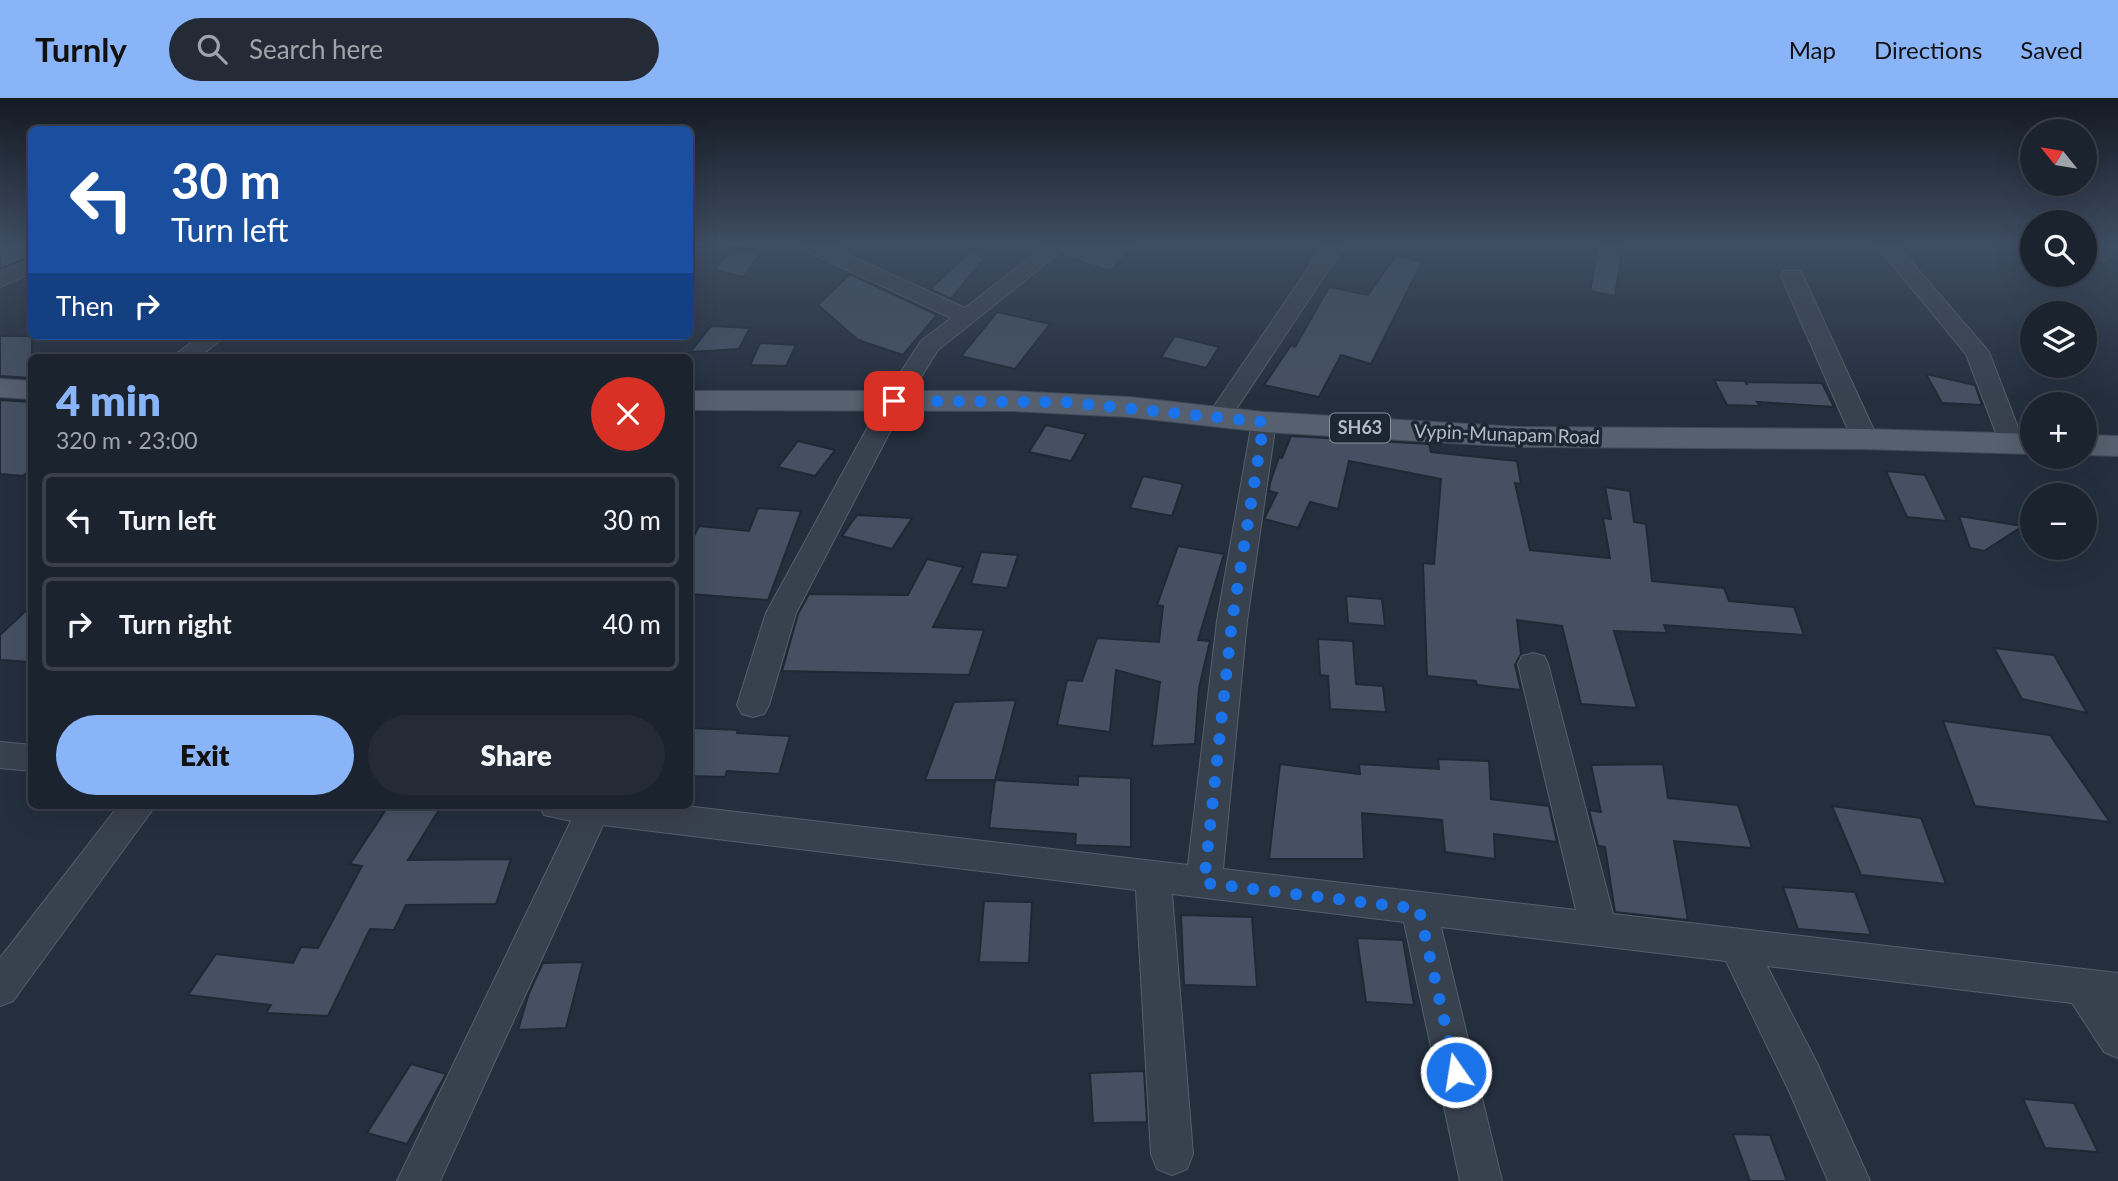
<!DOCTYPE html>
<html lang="en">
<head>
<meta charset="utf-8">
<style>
	:root { --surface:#1b232e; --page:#242b36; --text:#f1f3f6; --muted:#a0a4aa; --line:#39404a; --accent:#8ab4f8 }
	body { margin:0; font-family:Lato,sans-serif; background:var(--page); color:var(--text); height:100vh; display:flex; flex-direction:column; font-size:26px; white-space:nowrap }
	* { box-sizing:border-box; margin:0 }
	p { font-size:23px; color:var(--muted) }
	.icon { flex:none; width:38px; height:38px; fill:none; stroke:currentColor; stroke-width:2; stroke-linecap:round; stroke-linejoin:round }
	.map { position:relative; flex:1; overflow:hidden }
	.drawer { position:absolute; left:28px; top:256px; width:665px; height:455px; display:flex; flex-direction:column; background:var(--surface); border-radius:10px; box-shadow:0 7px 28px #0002,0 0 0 2px var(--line) }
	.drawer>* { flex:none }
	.guide { position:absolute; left:28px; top:28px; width:665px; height:214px; border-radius:10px; box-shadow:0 7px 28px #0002,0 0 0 2px var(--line); background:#1a4fa0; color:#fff; overflow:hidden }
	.needle { width:46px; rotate:300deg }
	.fabs { position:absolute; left:2020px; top:21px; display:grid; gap:14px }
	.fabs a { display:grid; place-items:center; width:77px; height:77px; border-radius:50%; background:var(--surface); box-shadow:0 7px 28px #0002,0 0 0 2px var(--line); font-size:35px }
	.pin { position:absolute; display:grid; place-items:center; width:60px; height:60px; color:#fff; margin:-30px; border-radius:14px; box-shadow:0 4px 10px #0006 }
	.me { position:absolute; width:77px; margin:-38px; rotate:347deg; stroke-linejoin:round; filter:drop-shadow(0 0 5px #0008) }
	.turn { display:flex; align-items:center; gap:24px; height:147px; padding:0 28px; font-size:32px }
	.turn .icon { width:91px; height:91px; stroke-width:2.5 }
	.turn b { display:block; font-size:49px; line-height:60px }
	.then { display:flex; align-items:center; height:66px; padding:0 28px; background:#0003; gap:14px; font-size:26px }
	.round { display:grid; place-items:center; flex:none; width:74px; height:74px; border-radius:37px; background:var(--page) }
	.head { display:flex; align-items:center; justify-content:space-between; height:119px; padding:0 28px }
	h1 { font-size:42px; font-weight:800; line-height:52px; color:var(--accent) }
	.button { display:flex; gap:14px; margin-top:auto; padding:14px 28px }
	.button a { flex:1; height:80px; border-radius:42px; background:var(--accent); color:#111; font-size:28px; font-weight:800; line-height:80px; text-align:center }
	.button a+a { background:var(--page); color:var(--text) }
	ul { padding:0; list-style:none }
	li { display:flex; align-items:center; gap:21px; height:94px; margin:0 14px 10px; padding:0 14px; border:4px solid var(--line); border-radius:10px }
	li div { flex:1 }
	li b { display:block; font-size:26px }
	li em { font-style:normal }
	header { display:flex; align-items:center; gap:42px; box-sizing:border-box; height:98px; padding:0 35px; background:var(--accent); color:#111 }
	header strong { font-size:33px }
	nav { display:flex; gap:38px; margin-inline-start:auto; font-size:24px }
	.search { width:490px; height:63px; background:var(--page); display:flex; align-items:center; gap:18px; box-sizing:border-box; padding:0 24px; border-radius:38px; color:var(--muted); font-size:26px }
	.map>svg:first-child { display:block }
	.building { fill:#455162; stroke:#1f2835; stroke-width:2 }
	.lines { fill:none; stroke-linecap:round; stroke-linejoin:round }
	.street-casing { stroke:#565f6c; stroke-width:2 }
	.primary-casing { stroke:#414a57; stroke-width:2 }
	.street { fill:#38414e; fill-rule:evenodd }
	.primary { fill:#56606e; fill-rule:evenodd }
	.route { stroke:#1a73e8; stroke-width:12; stroke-dasharray:0 21.6 }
	.labels { text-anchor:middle; stroke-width:7; stroke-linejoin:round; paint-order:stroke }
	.shield { fill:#1d2633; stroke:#878f9c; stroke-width:2 }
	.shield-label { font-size:18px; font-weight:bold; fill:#b4bcc9 }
	.street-label { font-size:19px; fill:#b4bcc9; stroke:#1d2633 }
</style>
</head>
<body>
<header>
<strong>Turnly</strong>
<div class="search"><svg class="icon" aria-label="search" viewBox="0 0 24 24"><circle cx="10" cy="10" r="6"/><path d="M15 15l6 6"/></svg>Search here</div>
<nav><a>Map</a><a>Directions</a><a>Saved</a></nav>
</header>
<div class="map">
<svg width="2118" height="1083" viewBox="0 0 2118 1083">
	<rect width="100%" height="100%" fill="#242f3e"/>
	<!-- building -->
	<g class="building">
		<path d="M 0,147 L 32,147 L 32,158 L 0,171 Z"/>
		<path d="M 1072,147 L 1135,147 L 1110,173 L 1060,157 Z"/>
		<path d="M 1599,147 L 1623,147 L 1615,198 L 1590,193 Z"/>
		<path d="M 732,149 L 761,155 L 743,179 L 715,172 Z"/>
		<path d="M 973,151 L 984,161 L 951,201 L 930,191 Z"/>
		<path d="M 1396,157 L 1422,164 L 1371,266 L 1341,257 L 1319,299 L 1264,287 L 1291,247 L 1295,249 L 1329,189 L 1368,197 Z"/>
		<path d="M 850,176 L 937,217 L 903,257 L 858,242 L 818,207 Z"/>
		<path d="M 997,214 L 1050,226 L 1015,271 L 961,258 Z"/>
		<path d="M 711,228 L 750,230 L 739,251 L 690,254 Z"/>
		<path d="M 0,238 L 32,238 L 32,280 L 0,278 Z"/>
		<path d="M 1175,238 L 1219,249 L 1206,270 L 1161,259 Z"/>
		<path d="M 760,245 L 796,247 L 786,268 L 750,267 Z"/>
		<path d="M 1926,276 L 1975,287 L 1982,307 L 1942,305 Z"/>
		<path d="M 1714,282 L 1745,283 L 1747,287 L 1747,284 L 1822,285 L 1834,309 L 1757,304 L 1760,308 L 1727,307 Z"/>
		<path d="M 0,302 L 32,304 L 32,371 L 23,378 L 0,376 Z"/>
		<path d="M 1046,327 L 1086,336 L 1071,363 L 1029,354 Z"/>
		<path d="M 1291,338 L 1429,346 L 1431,354 L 1517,363 L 1521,386 L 1515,385 L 1530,452 L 1610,460 L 1603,420 L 1611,421 L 1605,389 L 1630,393 L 1634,424 L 1646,426 L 1652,483 L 1724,490 L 1729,503 L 1794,509 L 1804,537 L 1664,527 L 1667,535 L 1614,533 L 1637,610 L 1581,606 L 1562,528 L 1517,522 L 1521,556 L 1515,567 L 1521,592 L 1477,587 L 1476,583 L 1427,578 L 1423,465 L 1434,466 L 1441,381 L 1349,363 L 1338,411 L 1310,404 L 1298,430 L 1264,421 L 1277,395 L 1269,393 L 1270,385 L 1279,359 L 1282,360 Z"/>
		<path d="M 798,343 L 835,352 L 815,378 L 778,369 Z"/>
		<path d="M 1886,373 L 1925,377 L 1947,423 L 1907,419 Z"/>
		<path d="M 1143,378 L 1183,386 L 1172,418 L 1130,410 Z"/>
		<path d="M 758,410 L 801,413 L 768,502 L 690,496 L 690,446 L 699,428 L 749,433 Z"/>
		<path d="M 857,417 L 912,420 L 892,451 L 842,438 Z"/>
		<path d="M 1959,418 L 2023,428 L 1984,453 L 1970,450 Z"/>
		<path d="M 1178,448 L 1224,456 L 1198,542 L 1210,543 L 1199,590 L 1195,646 L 1152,648 L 1160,584 L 1116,572 L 1110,634 L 1057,627 L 1067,582 L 1082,583 L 1097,540 L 1159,544 L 1163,508 L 1157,507 Z"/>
		<path d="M 981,454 L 1018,457 L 1007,490 L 971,486 Z"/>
		<path d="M 927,461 L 963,469 L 933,529 L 984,532 L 969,577 L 782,573 L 798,516 L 809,496 L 908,497 Z"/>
		<path d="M 1346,498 L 1382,501 L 1385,528 L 1348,525 Z"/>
		<path d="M 32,507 L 32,564 L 0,562 L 0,537 Z"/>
		<path d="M 1318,541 L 1353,543 L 1356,586 L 1383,588 L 1386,614 L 1330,611 L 1328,578 L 1320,577 Z"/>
		<path d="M 1994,550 L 2054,557 L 2087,615 L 2022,601 Z"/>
		<path d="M 1016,602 L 995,682 L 925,682 L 954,604 Z"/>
		<path d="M 1943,623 L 2050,637 L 2110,724 L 1975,708 Z"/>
		<path d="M 690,630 L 738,632 L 737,635 L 790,638 L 779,676 L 727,673 L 725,679 L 690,678 Z"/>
		<path d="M 1438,661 L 1489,663 L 1491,701 L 1549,708 L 1557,744 L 1494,736 L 1495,761 L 1445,754 L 1442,722 L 1362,715 L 1364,761 L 1269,761 L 1280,666 L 1360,676 L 1359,666 L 1439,671 Z"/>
		<path d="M 1663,666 L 1668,700 L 1738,707 L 1752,750 L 1674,743 L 1688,822 L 1615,814 L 1605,749 L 1598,748 L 1589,712 L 1601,714 L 1591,667 Z"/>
		<path d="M 1078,678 L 1131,680 L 1131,749 L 1075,747 L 1076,736 L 989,730 L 995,682 L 1078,687 Z"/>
		<path d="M 389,707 L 442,707 L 408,762 L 511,761 L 496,806 L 406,807 L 394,832 L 370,831 L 328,918 L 266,915 L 271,907 L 188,897 L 216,856 L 293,865 L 301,849 L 318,850 L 362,768 L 350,766 Z"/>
		<path d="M 1832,708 L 1921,720 L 1946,786 L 1861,777 Z"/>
		<path d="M 1783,789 L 1855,794 L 1871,837 L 1798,831 Z"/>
		<path d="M 984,803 L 1032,804 L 1029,865 L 979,864 Z"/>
		<path d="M 1181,817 L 1252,819 L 1257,889 L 1184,887 Z"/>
		<path d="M 1357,840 L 1403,842 L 1414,907 L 1366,904 Z"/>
		<path d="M 583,864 L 566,930 L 518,932 L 529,895 L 543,865 Z"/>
		<path d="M 411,966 L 446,976 L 407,1046 L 367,1035 Z"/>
		<path d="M 1144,973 L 1147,1024 L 1093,1025 L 1090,975 Z"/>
		<path d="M 2023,1001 L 2074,1005 L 2098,1054 L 2045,1050 Z"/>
		<path d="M 1733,1036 L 1770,1037 L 1787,1083 L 1750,1083 Z"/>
	</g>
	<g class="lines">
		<defs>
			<g id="street">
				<path d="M 799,147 L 827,147 L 965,210 L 1046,147 L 1069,147 L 938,252 L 906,303 L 796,515 L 769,607 L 764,616 L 753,619 L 742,616 L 737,607 L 766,515 L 882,303 L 921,243 L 951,220 L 802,151 Z"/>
				<path d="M 1324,147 L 1345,147 L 1227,325 L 1218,328 L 1209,325 L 1206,320 Z"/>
				<path d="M 1876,147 L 1897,147 L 1989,254 L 2024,345 L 2020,351 L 2011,353 L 2002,351 L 1966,256 Z"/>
				<path d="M 2097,147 L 2118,147 L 2118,149 L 2105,162 L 2084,162 L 2084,150 L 2093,151 Z"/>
				<path d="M 32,160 L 32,175 L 0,189 L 0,174 Z"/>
				<path d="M 1792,172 L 1800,173 L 1803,178 L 1878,341 L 1874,347 L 1865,349 L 1856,347 L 1852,341 L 1781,178 L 1784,173 Z"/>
				<path d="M 200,238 L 226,238 L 199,259 L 172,259 Z"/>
				<path d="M 1264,316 L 1273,319 L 1276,324 L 1247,523 L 1223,771 L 1576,812 L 1518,566 L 1522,558 L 1533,555 L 1544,558 L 1548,566 L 1613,816 L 2118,875 L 2118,960 L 2104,954 L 2072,905 L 1767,868 L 1817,965 L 1870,1083 L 1828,1083 L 1789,993 L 1726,863 L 1441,829 L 1502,1083 L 1460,1083 L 1404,824 L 1172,796 L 1193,1056 L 1187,1071 L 1172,1077 L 1157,1071 L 1151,1056 L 1136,792 L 603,727 L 440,1083 L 397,1083 L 571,723 L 544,717 L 539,707 L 677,707 L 1188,767 L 1217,523 L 1252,324 L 1255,319 Z"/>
				<path d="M 0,644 L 32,647 L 32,673 L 0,670 Z"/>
				<path d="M 119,707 L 156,707 L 13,903 L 0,908 L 0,860 Z"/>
			</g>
			<g id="primary">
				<path d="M 0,281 L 32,283 L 32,301 L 0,299 Z"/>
				<path d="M 1013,293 L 1129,299 L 1264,314 L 1519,329 L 1865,331 L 2032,336 L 2032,356 L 1865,351 L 1519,349 L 1264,334 L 1129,319 L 1013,313 L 690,312 L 690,293 Z"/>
				<path d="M 2084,337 L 2118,338 L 2118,358 L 2084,357 Z"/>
			</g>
		</defs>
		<!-- street casing -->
		<use href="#street" class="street-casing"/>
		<!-- primary casing -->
		<use href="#primary" class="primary-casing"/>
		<!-- street -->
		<use href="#street" class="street"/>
		<!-- primary -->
		<use href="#primary" class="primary"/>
	</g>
	<!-- sky -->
	<linearGradient id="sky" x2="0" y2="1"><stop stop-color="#141a22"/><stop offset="0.49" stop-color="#3f4d63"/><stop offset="1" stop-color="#3f4d63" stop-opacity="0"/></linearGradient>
	<rect width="2118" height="299" fill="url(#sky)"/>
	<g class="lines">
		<!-- route -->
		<path class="route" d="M 894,303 L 1064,304 L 1264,324 L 1232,523 L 1204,785 L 1419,811 L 1456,974"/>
	</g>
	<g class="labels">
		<!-- shield labels -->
		<rect class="shield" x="1330" y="315.5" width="60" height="29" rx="5"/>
		<g class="shield-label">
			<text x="1360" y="336">SH63</text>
		</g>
		<!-- street labels -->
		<g class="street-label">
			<text transform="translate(1507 336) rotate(2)" y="7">Vypin-Munapam Road</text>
		</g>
	</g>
</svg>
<div class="fabs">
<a><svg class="needle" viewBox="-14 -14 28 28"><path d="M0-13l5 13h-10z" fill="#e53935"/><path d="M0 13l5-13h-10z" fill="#a0a4aa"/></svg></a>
<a><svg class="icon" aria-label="search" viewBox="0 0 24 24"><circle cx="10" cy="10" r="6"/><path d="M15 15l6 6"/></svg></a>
<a><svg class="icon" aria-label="layers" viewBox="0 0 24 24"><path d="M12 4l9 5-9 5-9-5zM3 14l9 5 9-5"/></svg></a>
<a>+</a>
<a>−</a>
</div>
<div class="pin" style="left:894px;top:303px;background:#d93025"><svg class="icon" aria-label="arrive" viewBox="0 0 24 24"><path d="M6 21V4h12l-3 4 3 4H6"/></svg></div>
<svg class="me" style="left:1456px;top:974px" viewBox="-20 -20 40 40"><circle r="17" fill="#1a73e8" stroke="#fff" stroke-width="3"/><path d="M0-11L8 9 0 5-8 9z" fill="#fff"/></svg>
<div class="guide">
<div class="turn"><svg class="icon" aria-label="left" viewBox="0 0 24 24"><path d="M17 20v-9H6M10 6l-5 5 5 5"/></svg><div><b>30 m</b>Turn left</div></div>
<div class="then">Then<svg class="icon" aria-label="right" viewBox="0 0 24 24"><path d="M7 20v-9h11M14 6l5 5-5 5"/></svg></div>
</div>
<section class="drawer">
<div class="head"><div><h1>4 min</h1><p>320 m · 23:00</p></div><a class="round" style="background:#d93025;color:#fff"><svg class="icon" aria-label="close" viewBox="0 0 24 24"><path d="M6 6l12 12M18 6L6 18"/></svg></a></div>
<ul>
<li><svg class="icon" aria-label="left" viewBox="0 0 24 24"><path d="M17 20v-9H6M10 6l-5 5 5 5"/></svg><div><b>Turn left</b></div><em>30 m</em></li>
<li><svg class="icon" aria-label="right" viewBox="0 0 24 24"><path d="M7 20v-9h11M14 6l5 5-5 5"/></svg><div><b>Turn right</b></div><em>40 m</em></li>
</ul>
<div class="button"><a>Exit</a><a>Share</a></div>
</section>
</div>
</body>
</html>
